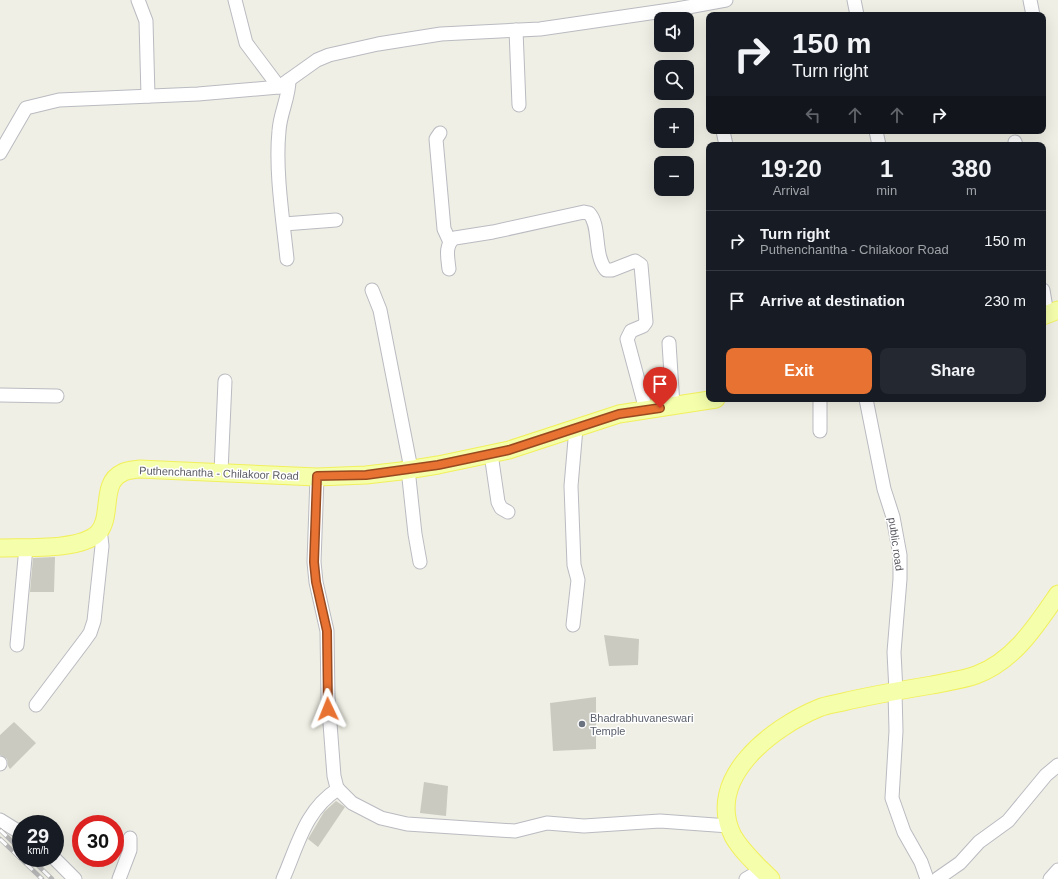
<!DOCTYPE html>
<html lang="en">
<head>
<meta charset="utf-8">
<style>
	:root { --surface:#171b24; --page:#242831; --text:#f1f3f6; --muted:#9ea1a6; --line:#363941; --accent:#e87232 }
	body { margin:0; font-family:Helvetica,sans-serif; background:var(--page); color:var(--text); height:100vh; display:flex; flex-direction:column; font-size:15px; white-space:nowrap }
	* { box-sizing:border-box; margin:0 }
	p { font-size:13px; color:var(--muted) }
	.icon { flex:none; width:22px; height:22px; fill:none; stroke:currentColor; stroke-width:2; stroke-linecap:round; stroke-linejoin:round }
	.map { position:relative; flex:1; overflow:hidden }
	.side { position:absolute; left:706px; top:142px; width:340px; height:260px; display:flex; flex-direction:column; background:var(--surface); border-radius:8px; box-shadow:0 4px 16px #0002 }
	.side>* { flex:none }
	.top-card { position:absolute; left:706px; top:12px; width:340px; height:122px; border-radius:8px; box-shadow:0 4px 16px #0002; background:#171b24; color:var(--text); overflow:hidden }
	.controls { position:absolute; left:654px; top:12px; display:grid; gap:8px }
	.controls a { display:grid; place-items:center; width:40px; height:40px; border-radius:8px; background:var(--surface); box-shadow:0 4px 16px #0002; font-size:20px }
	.speed { position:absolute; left:12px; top:815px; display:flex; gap:8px; font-size:20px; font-weight:700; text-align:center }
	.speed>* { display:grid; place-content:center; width:52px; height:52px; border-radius:50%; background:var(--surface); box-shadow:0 4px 16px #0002; line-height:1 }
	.speed small { font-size:10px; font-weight:400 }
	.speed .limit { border:6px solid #d22; background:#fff; color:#111 }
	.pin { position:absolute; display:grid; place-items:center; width:34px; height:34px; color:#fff; margin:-41px -17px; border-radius:50% 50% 50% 0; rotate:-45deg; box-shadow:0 0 4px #0007 }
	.pin .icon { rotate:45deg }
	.me { position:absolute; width:44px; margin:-22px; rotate:358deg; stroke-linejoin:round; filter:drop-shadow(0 0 3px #0008) }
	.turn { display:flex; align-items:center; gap:14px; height:84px; padding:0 20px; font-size:18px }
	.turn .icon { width:52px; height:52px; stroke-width:2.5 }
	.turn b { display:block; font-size:28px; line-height:34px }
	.lanes { display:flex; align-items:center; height:38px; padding:0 20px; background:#0003; justify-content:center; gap:20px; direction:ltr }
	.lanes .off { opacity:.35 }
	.eta { display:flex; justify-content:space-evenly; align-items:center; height:68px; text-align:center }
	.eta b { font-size:24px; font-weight:700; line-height:28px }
	.action { display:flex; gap:8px; margin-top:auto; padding:8px 20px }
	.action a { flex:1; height:46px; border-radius:8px; background:var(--accent); color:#fff; font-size:16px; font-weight:700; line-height:46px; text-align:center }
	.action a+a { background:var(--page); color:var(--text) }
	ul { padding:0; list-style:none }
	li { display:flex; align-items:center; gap:12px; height:60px; padding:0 20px; border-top:1px solid var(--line) }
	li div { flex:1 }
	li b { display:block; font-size:15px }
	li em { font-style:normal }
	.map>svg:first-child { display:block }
	.building { fill:#cacac1 }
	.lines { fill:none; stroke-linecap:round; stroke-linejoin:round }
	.minor-casing { stroke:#babbc1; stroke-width:15 }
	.major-casing { stroke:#f1f05c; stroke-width:19 }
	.minor { stroke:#fff; stroke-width:13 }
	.major { stroke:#f5feab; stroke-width:17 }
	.rail-casing { stroke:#b8b8b9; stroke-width:4.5 }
	.rail { stroke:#fff; stroke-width:3; stroke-dasharray:9; stroke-linecap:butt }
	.route-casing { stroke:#974a20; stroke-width:10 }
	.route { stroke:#e87232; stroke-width:7 }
	.worship-dot { fill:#6b7280; stroke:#fff; stroke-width:1.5 }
	.labels { text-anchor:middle; stroke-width:3; stroke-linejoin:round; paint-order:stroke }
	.street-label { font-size:11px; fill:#5d5e65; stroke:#fff }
	.worship-label { font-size:11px; fill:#5b616d; stroke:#fff; text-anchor:start }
</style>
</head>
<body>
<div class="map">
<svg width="1058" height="879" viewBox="0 0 1058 879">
	<rect width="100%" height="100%" fill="#efefe5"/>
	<!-- building -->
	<g class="building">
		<path d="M 55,557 L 54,592 L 30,592 L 33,558 Z"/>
		<path d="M 604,635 L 639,639 L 638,665 L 609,666 Z"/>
		<path d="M 596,697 L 596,749 L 553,751 L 550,703 Z"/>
		<path d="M 14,722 L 36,743 L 10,769 L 8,766 L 7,759 L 0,755 L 0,735 Z"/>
		<path d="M 424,782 L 448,786 L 446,816 L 420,813 Z"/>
		<path d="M 336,801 L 345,807 L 318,847 L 308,839 L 324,812 Z"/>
	</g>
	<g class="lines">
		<defs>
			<g id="minor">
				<path d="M 138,0 L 146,21 L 148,96"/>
				<path d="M 235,0 L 246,43 L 279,87"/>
				<path d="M 854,0 L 857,15"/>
				<path d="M 1030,0 L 1033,15"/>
				<path d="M 516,30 L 519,105"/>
				<path d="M 723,131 L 726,145"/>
				<path d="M 876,131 L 879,145"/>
				<path d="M 440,133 L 436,139 L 444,229 L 450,242"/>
				<path d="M 1015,142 L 1016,145"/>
				<path d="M 0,153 L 26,108 L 59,100 L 198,94 L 279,87 L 317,60 L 329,55 L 378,44 L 441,34 L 540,29 L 677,9 L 726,0"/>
				<path d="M 284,224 L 336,220"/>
				<path d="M 287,259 C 283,220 275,170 279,131 C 280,113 289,98 289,80"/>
				<path d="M 449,269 C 448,259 444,244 455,238 L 493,232 L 584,212 L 589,213 C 601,226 593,254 606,270 L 612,270 L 635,261 L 641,265 L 646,322 L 643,326 L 631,331 L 627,339 L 646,410"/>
				<path d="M 372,290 L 380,310 L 411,469"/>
				<path d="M 1043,290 L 1047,314"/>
				<path d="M 669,343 L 673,406"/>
				<path d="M 0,395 L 57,396"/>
				<path d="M 820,399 L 820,431"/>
				<path d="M 866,399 L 884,489 L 893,517 L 900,555 L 900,579 L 894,652 L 896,692"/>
				<path d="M 491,454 L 498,502 L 501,508 L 508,512"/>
				<path d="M 408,469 L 415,534 L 420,562"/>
				<path d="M 221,472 L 225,381"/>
				<path d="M 317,477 L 314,562 L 316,582 L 327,631 L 328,697 L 334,776 L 337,788 L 352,803 L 381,818 L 407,824 L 515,831 L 547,823 L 584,826 L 660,821 L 729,826"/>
				<path d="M 573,625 L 578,580 L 574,565 L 571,486 L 576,428"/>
				<path d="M 17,645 L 26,547"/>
				<path d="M 895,692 L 896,731 L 892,798 L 904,832 L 921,862 L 927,879"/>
				<path d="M 36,705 L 85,640 L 90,633 L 94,621 L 102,546 L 101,537 L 98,533"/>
				<path d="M 0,764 L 0,763"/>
				<path d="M 0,820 L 21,833"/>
				<path d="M 54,858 L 75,879"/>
				<path d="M 119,879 L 130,850 L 130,838"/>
				<path d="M 283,879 C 298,845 305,810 338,789"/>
				<path d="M 746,879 L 762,870"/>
				<path d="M 937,879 L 960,863 L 979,842 L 1008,821 L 1046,775 L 1058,765"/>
				<path d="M 1050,879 L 1058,870"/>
			</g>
			<g id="major">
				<path d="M 1043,316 L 1058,310"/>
				<path d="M 0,548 C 24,547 80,551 98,533 C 113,517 100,483 122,473 C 127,470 134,470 139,469 L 317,477 L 366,475 L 401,471 L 438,465 L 509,450 L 619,414 L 716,399"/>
				<path d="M 771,879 C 758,866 742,852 733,836 C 704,778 773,727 819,708 C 826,705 835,704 843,702 C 872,695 902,690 932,685 C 946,682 962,680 976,675 C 1014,661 1036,626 1058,594"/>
			</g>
		</defs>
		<!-- minor casing -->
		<use href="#minor" class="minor-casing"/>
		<!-- major casing -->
		<use href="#major" class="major-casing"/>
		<!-- minor -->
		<use href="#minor" class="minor"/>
		<!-- major -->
		<use href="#major" class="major"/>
		<defs>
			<g id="rail">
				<path d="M 0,830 L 21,850"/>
				<path d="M 0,839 L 42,879"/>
				<path d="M 30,858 L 52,879"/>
			</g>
		</defs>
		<!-- rail casing -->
		<use href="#rail" class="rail-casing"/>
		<!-- rail -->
		<use href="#rail" class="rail"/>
	</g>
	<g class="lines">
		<defs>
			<path id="route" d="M 328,709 L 327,631 L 316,582 L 314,562 L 317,476 L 366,475 L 438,465 L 509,450 L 619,414 L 660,408"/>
		</defs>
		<!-- route casing -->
		<use href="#route" class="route-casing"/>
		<!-- route -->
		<use href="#route" class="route"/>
	</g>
	<!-- markers -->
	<circle class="worship-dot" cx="582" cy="724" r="4"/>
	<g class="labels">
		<!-- street labels -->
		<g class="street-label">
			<text transform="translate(219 473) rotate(2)" y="4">Puthenchantha - Chilakoor Road</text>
			<text transform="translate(896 544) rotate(82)" y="4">public road</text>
		</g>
		<!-- worship labels -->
		<g class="worship-label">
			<text x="590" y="722">Bhadrabhuvaneswari<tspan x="590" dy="13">Temple</tspan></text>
		</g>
	</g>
</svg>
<div class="controls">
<a><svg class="icon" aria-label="sound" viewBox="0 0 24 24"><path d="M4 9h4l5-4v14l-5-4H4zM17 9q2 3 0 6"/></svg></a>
<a><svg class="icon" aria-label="search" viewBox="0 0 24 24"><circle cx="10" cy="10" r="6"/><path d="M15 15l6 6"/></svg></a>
<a>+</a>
<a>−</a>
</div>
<div class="speed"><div>29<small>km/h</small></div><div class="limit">30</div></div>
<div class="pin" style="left:660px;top:408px;background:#d93025"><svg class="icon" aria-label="arrive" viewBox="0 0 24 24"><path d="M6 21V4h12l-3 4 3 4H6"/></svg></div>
<svg class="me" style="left:328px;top:709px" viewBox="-20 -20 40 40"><path d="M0-17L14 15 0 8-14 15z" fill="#e87232" stroke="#fff" stroke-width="4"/></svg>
<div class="top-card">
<div class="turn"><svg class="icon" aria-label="right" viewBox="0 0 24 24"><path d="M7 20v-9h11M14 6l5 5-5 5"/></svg><div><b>150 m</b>Turn right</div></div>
<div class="lanes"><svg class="icon off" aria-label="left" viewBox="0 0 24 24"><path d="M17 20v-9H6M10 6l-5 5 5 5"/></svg><svg class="icon off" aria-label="ahead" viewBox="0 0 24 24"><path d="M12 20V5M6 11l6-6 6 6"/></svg><svg class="icon off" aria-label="ahead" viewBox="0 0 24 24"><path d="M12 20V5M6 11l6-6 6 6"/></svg><svg class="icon" aria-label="right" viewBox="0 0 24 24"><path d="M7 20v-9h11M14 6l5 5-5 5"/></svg></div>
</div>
<section class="side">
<div class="eta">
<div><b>19:20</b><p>Arrival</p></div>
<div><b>1</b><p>min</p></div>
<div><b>380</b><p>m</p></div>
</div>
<ul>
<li><svg class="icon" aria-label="right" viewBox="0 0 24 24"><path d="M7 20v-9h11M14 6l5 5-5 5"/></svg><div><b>Turn right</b><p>Puthenchantha - Chilakoor Road</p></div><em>150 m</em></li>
<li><svg class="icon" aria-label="arrive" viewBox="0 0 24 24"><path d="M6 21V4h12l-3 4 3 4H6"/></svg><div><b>Arrive at destination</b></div><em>230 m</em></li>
</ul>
<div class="action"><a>Exit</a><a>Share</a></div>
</section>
</div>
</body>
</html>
